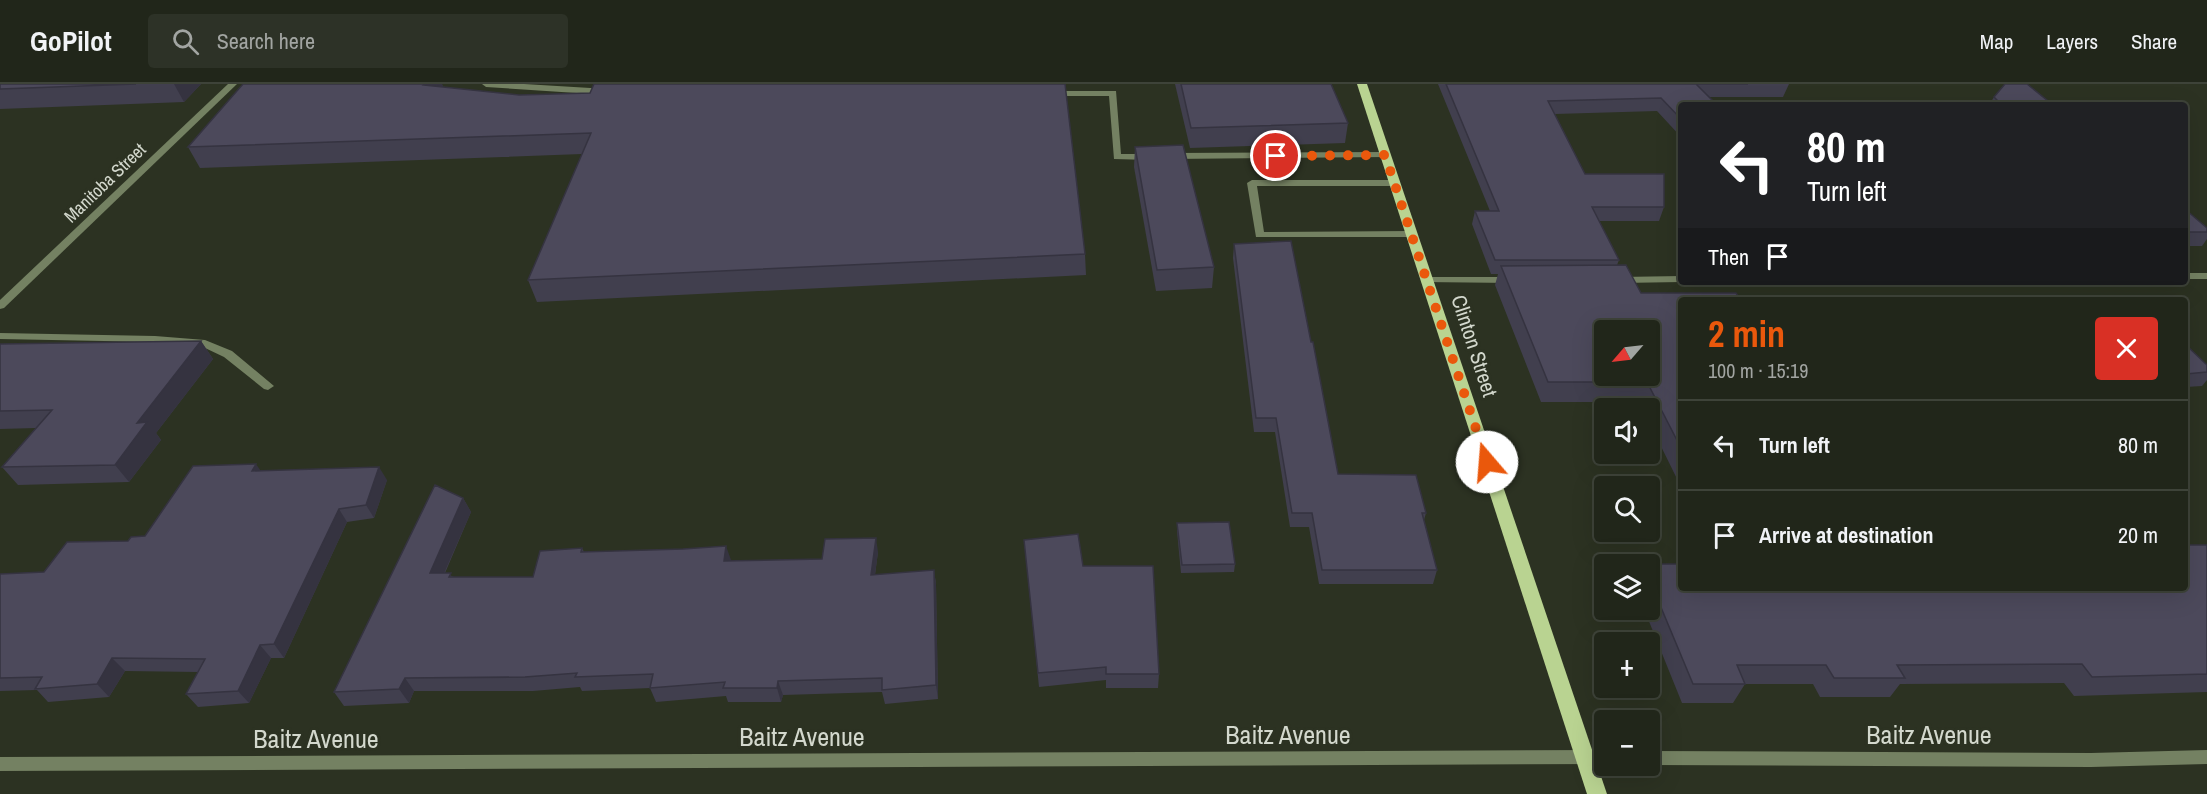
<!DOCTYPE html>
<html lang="en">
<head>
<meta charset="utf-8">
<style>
	:root { --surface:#21261a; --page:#2d3227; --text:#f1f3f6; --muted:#a2a5a2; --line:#3e4339; --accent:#ea580c }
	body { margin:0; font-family:"Archivo Narrow",sans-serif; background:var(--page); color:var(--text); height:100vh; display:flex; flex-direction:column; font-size:22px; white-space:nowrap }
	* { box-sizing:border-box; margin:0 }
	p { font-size:20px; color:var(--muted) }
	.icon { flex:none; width:33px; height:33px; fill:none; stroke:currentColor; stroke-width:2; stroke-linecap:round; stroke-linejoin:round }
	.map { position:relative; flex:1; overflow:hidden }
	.panel { position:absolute; left:1678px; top:213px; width:510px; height:294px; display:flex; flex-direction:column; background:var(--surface); border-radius:6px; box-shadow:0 6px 24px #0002,0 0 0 2px var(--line) }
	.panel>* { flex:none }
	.guide { position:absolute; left:1678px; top:18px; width:510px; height:183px; border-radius:6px; box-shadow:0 6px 24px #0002,0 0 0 2px var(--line); background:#202124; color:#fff; overflow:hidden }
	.needle { width:39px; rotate:242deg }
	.controls { position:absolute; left:1594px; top:236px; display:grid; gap:12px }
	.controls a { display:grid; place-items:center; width:66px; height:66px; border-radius:6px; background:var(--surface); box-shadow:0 6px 24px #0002,0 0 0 2px var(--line); font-size:30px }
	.pin { position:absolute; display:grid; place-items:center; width:51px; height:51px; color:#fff; margin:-26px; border:3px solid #fff; border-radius:50%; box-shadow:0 2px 6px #0007 }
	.me { position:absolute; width:66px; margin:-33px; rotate:342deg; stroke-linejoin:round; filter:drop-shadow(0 0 4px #0008) }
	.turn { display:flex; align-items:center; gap:21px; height:126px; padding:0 30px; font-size:27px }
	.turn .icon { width:78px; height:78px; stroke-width:2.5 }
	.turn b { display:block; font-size:42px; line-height:51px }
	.then { display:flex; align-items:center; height:57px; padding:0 30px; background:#0003; gap:12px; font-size:22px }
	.round { display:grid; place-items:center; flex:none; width:63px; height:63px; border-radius:6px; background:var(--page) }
	.overview { display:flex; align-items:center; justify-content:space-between; height:102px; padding:0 30px }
	h1 { font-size:36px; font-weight:800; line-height:45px; color:var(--accent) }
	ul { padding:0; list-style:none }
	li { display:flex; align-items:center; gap:18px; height:90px; padding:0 30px; border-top:2px solid var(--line) }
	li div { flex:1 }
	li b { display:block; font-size:22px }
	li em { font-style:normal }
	header { display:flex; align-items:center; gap:36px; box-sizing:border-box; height:84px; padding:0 30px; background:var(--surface); border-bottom:2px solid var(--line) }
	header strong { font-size:28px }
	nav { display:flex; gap:33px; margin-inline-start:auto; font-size:21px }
	.search { width:420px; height:54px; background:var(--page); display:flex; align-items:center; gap:15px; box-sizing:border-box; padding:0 21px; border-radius:6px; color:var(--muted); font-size:22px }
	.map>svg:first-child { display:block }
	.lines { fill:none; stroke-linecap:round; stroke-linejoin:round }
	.service { fill:#748162; fill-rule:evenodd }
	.minor { fill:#748162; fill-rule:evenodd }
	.primary { fill:#b9d391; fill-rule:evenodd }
	.wall { fill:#413f4e }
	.shaded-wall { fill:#353340 }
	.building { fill:#4c495b; stroke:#353340; stroke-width:1.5; fill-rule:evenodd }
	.route { stroke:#ea580c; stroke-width:10; stroke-dasharray:0 18 }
	.labels { text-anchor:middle; stroke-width:6; stroke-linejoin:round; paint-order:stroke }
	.far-street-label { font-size:18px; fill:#d3d8cd; stroke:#2c3222 }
	.street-label { font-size:21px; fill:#d3d8cd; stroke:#2c3222 }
	.near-street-label { font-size:26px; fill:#d3d8cd; stroke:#2c3222 }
</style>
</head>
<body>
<header>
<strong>GoPilot</strong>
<div class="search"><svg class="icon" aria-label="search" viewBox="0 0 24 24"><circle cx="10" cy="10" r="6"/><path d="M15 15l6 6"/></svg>Search here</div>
<nav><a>Map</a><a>Layers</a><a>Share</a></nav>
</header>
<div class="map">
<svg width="2207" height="710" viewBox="0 0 2207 710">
	<rect width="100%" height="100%" fill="#2c3222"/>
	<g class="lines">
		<!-- service -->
		<g class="service">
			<path d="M 482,0 L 524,0 L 607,5 L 611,8 L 607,11 L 486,3 Z"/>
			<path d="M 1047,7 L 1116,7 L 1121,70 L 1150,70 L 1155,73 L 1150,76 L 1114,75 L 1109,12 L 1050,12 L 1047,11 Z"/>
			<path d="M 1385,68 L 1388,69 L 1388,73 L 1171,75 L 1166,72 L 1171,69 Z"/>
			<path d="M 1252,96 L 1394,96 L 1399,99 L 1394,102 L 1257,102 L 1264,148 L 1411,147 L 1416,150 L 1411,153 L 1256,153 L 1247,99 Z"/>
			<path d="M 0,249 L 155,252 L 205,256 L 232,267 L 274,302 L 268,306 L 264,305 L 224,273 L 203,263 L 155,258 L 0,255 Z"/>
		</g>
		<!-- minor -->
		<g class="minor">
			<path d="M 228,0 L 237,0 L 4,224 L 0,225 L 0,216 Z"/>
			<rect x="2186" y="189" width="21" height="6"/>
			<path d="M 1682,192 L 1682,198 L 1620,199 L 1615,196 L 1620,193 Z"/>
			<path d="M 1427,193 L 1513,193 L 1518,196 L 1513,199 L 1423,198 L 1422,196 L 1423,194 Z"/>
			<path d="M 1605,666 L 1605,680 L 0,687 L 0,673 Z"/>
			<path d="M 2207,666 L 2207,680 L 2091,683 L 1650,681 L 1650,667 L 2091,669 Z"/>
		</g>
		<!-- primary -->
		<path class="primary" d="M 1357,0 L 1367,0 L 1607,710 L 1587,710 Z"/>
	</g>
	<!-- wall -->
	<g class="wall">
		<path d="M 0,0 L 201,0 L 184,18 L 0,25 Z"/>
		<path d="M 243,0 L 442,0 L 443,3 L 1085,170 L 1086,191 L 537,218 L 528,196 L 582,70 L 200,84 L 188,63 Z"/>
		<path d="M 1175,0 L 1331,0 L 1348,39 L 1345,59 L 1190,64 Z"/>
		<path d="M 1438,0 L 1789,0 L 1783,13 L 1709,13 L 1682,21 L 1682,54 L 1657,27 L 1555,30 L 1585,90 L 1664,123 L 1659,137 L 1599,137 L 1619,176 L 1617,181 L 1641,209 L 1682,216 L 1682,405 L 1650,340 L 1650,324 L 1642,324 L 1639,318 L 1541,318 L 1495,201 L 1498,190 L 1491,190 L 1472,140 L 1475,127 L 1490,127 Z"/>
		<path d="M 1994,13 L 2053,21 L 1989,21 Z"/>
		<path d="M 1135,63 L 1214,183 L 1212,204 L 1156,207 L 1134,83 Z"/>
		<path d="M 2186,126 L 2207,144 L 2207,155 L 2202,162 L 2186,162 Z"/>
		<path d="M 1234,160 L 1311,258 L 1338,390 L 1426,429 L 1424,436 L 1437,486 L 1433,500 L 1319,500 L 1309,443 L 1290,443 L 1275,348 L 1254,348 L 1233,174 Z"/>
		<path d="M 201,257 L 213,275 L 156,349 L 161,356 L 129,398 L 18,401 L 2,383 L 36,344 L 0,345 L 0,260 Z"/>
		<path d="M 2186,261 L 2207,281 L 2207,296 L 2202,302 L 2186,303 Z"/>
		<path d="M 261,386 L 387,396 L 374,434 L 347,438 L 284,574 L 271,574 L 249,619 L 198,623 L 186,610 L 198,588 L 125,587 L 109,613 L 48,618 L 37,606 L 0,607 L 0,490 L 44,488 L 145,452 Z"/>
		<path d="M 463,414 L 471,428 L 445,489 L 454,493 L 533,493 L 582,464 L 584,468 L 731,477 L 822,475 L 878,468 L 875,491 L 934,486 L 936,500 L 938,615 L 885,620 L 882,608 L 783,611 L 781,618 L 728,618 L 726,612 L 656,618 L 650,604 L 582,607 L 580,603 L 533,607 L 414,607 L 409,619 L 344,622 L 334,608 Z"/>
		<path d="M 1177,439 L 1235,480 L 1234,488 L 1181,489 L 1177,447 Z"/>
		<path d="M 1024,456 L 1083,482 L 1159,590 L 1158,604 L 1106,604 L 1106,596 L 1039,603 Z"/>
		<path d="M 2187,461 L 2207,461 L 2207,608 L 2074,612 L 2064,599 L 1900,600 L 1890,613 L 1820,613 L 1813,600 L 1745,600 L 1733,619 L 1682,619 L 1644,525 L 1650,525 L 1650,480 L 1682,504 Z"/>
	</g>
	<!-- shaded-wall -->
	<g class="shaded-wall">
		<path d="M 174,0 L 201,0 L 184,18 Z"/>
		<path d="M 426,0 L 442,0 L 446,10 L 424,1 Z"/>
		<path d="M 201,257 L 213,275 L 156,349 L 161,356 L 129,398 L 115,381 L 137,339 Z"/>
		<path d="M 256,380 L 265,393 L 252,387 Z"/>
		<path d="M 379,383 L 387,396 L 374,434 L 366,421 Z"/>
		<path d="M 463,414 L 471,428 L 438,503 L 430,489 Z"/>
		<path d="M 339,425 L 347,438 L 284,574 L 274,560 Z"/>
		<path d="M 876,454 L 878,468 L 873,505 L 871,491 Z"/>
		<path d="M 726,462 L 731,476 L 729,491 L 724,477 Z"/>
		<path d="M 934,486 L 936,500 L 938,615 L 936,601 Z"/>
		<path d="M 260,561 L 271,574 L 249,619 L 238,607 Z"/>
		<path d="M 112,574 L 125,587 L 109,613 L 97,600 Z"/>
		<path d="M 405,594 L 414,607 L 409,619 L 399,605 Z"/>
		<path d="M 778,597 L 783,611 L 781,618 L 777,604 Z"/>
	</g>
	<!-- building -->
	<g class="building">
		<path d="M 0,0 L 136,0 L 0,5 Z"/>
		<path d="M 243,0 L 426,0 L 424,1 L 519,11 L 590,9 L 594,0 L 1065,0 L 1085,170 L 528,196 L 591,49 L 188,63 Z"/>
		<path d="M 1181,0 L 1331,0 L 1348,39 L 1191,44 Z"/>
		<path d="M 1446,0 L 1748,0 L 1696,0 L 1717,21 L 1682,21 L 1682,36 L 1661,14 L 1548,17 L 1585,90 L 1664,90 L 1664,123 L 1592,123 L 1619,176 L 1495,176 L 1475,127 L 1499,127 Z"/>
		<path d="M 2005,0 L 2027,0 L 2053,21 L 2002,21 L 1994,13 Z"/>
		<path d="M 1183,61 L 1214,183 L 1157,186 L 1135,63 Z"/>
		<path d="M 2186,126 L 2207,144 L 2207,148 L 2186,148 Z"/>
		<path d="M 1291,157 L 1311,258 L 1313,258 L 1338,390 L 1416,391 L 1426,429 L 1422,429 L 1437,486 L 1322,486 L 1312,429 L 1292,429 L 1276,334 L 1256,334 L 1234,160 Z"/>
		<path d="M 1626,181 L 1641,209 L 1736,209 L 1741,216 L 1682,216 L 1682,366 L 1647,298 L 1548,298 L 1501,182 ZM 1605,246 L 1650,246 L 1650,291 L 1605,291 Z"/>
		<path d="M 201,257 L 137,339 L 147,338 L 115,381 L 2,383 L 52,326 L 0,327 L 0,260 Z"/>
		<path d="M 2186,261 L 2207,281 L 2207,288 L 2186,290 Z"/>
		<path d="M 256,380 L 252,387 L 379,383 L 366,421 L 339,425 L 274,560 L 260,561 L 238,607 L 186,610 L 205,575 L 112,574 L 97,600 L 35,605 L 42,593 L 0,594 L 0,490 L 44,488 L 67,458 L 128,457 L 131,453 L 145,452 L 193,382 Z"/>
		<path d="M 435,401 L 463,414 L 430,489 L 451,489 L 449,493 L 533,493 L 540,467 L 582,464 L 581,468 L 683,465 L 726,462 L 724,477 L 822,475 L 825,455 L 876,454 L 871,491 L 934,486 L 936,601 L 882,606 L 882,594 L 778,597 L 777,604 L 723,604 L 725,598 L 650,604 L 653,590 L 575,593 L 577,589 L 525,593 L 405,594 L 399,605 L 334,608 Z"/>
		<path d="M 1229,438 L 1235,480 L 1182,481 L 1177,439 Z"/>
		<path d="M 1078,450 L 1083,482 L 1153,482 L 1159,590 L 1106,590 L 1106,583 L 1038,589 L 1024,456 Z"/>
		<path d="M 2186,459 L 2187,461 L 2207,461 L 2207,590 L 2092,593 L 2082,580 L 1897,581 L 1905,594 L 1834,594 L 1826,581 L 1737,581 L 1745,600 L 1693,600 L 1650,497 L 1650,480 L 1682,480 L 1682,504 L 2186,504 Z"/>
	</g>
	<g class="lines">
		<!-- route -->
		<path class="route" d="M 1276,72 L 1385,71 L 1487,378"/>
	</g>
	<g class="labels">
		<!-- far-street labels -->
		<g class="far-street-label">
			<text transform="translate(105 99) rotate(-44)" y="6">Manitoba Street</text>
		</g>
		<!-- street labels -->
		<g class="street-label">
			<text transform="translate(1474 262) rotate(72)" y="7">Clinton Street</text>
		</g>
		<!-- near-street labels -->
		<g class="near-street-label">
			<text x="1288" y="660">Baitz Avenue</text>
			<text x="1929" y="660">Baitz Avenue</text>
			<text x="802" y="662">Baitz Avenue</text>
			<text x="316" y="664">Baitz Avenue</text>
		</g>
	</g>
</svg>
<div class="controls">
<a><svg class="needle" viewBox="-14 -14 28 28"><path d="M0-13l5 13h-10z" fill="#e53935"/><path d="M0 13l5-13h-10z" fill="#a2a5a2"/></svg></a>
<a><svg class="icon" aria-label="sound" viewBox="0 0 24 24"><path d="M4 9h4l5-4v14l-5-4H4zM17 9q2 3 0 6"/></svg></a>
<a><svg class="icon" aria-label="search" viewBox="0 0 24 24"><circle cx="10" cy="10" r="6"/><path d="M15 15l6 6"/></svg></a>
<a><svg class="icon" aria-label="layers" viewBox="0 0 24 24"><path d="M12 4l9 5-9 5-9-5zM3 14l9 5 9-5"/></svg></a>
<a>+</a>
<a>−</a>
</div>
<div class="pin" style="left:1276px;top:72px;background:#d93025"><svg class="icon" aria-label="arrive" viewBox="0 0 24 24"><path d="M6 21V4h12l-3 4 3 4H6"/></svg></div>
<svg class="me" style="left:1487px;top:378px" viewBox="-20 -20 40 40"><circle r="19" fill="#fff"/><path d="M0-13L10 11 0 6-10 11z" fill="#ea580c"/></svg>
<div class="guide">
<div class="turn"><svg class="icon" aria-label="left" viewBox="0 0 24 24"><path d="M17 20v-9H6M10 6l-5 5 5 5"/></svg><div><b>80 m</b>Turn left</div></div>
<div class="then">Then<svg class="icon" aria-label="arrive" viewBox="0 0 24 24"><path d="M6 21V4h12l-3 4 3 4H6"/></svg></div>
</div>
<section class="panel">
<div class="overview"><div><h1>2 min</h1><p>100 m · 15:19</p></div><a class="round" style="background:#d93025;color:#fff"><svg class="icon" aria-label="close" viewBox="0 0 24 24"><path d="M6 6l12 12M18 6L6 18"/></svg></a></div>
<ul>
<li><svg class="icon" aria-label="left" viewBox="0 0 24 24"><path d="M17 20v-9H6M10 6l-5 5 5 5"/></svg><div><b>Turn left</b></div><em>80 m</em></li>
<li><svg class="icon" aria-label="arrive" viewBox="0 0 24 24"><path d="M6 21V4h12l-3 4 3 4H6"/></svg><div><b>Arrive at destination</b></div><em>20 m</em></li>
</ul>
</section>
</div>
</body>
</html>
